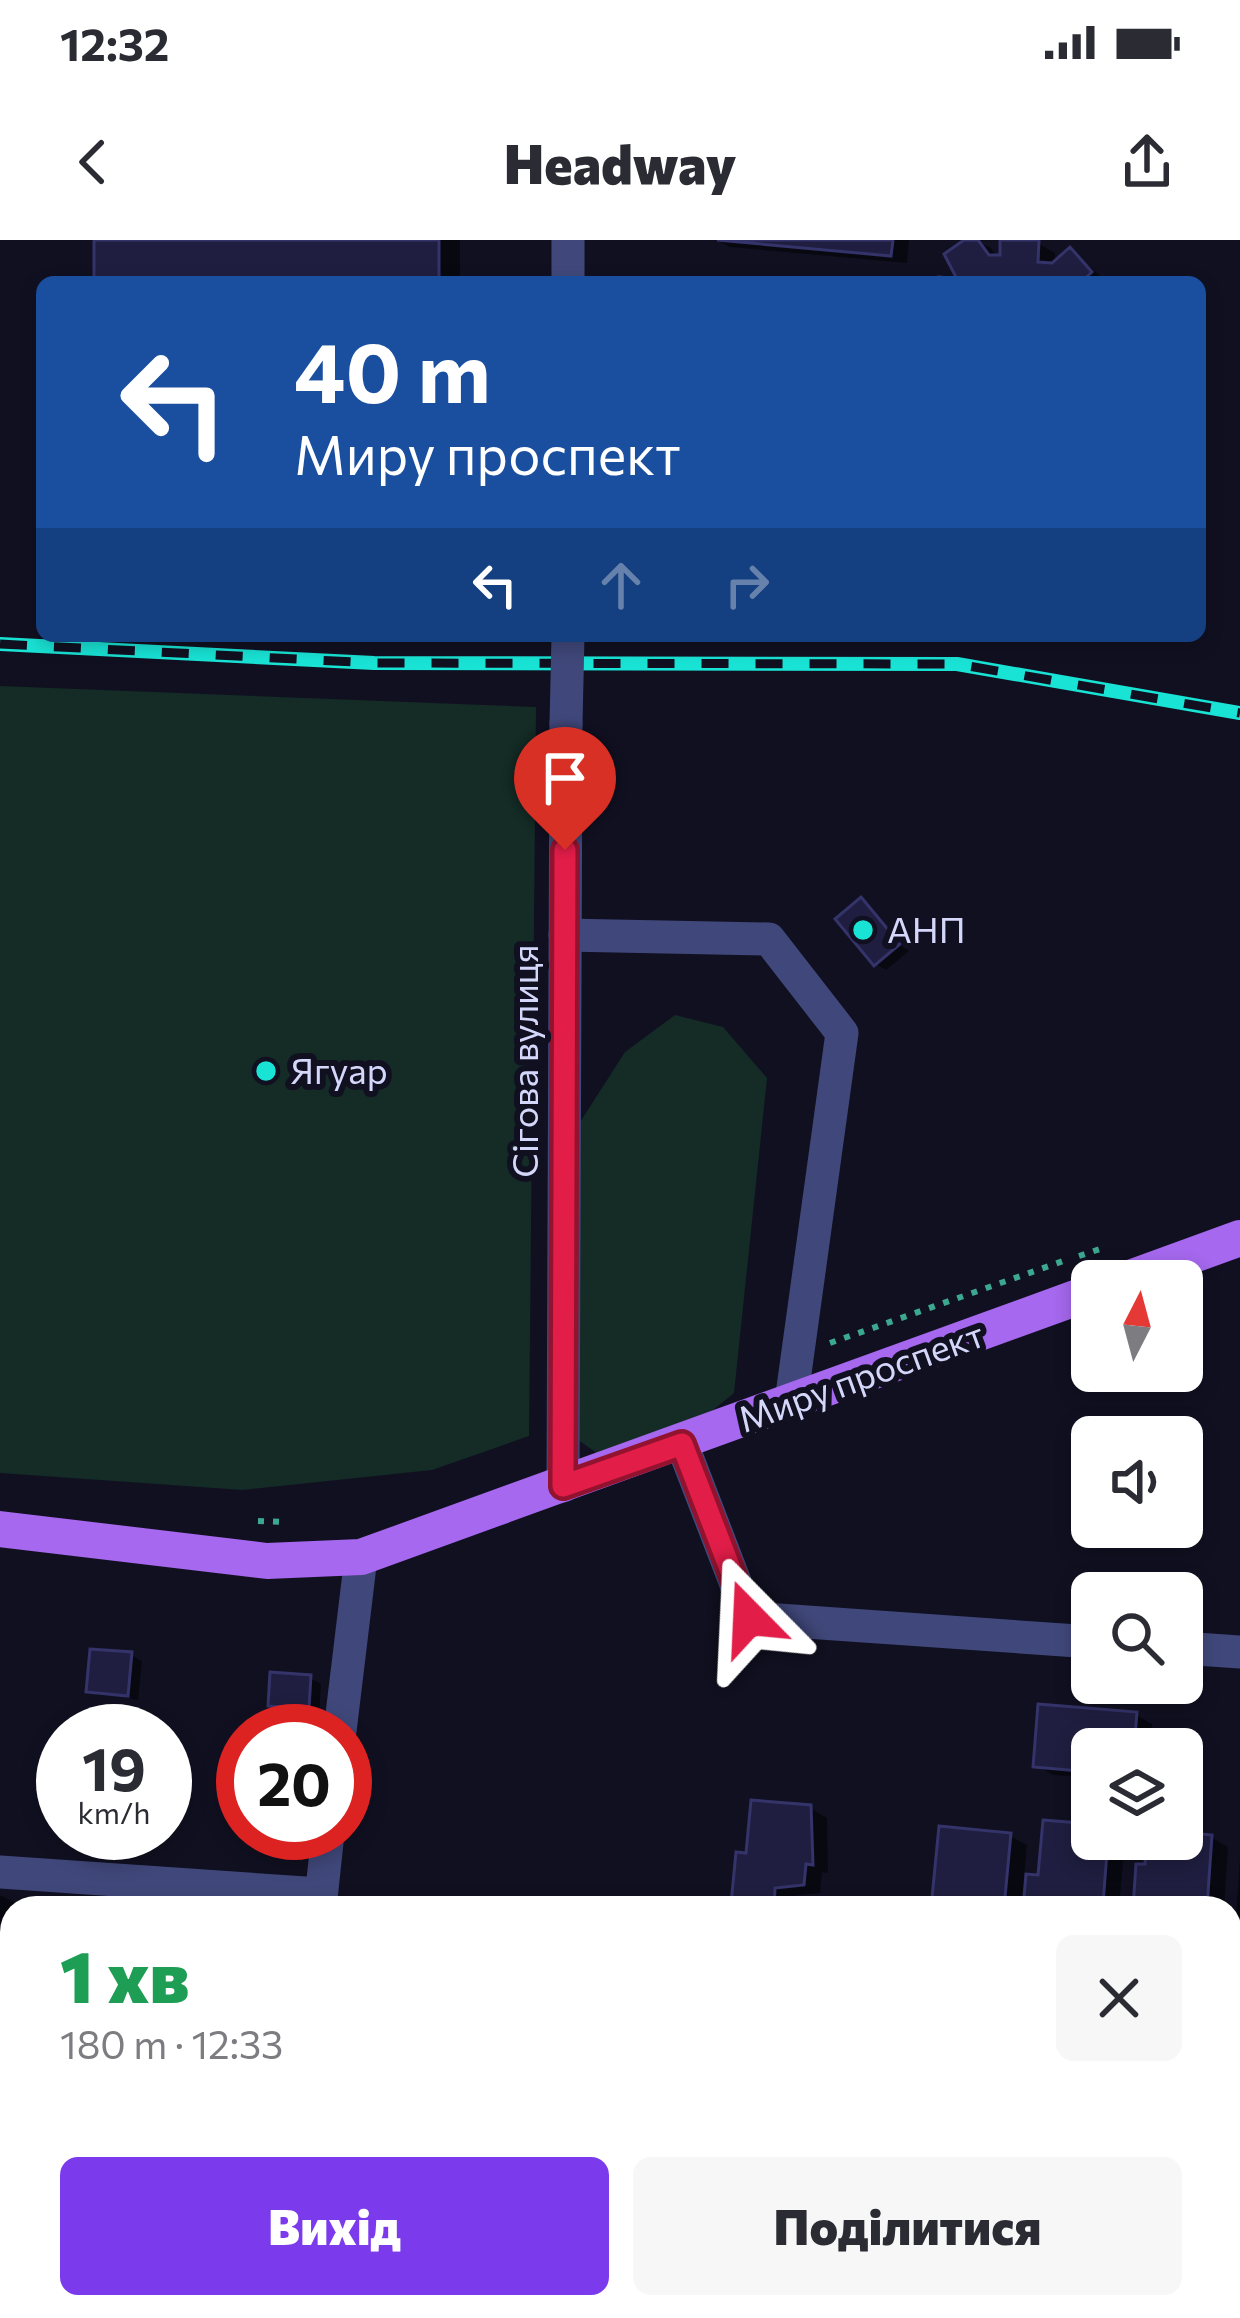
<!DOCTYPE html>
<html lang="uk">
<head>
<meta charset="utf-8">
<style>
	:root { --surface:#fff; --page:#f7f7f7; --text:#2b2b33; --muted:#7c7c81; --accent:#7c3aed }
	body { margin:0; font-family:Commissioner,sans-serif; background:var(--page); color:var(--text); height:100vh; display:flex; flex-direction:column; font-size:45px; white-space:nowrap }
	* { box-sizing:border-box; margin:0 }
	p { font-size:39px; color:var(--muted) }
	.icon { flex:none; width:66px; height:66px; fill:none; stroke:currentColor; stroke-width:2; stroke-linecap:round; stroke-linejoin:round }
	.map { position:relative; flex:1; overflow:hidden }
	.drawer { position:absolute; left:0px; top:1656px; width:1242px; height:423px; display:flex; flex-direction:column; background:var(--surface); border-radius:36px 36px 0 0; box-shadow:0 6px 18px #0003 }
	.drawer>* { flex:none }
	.guide { position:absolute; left:36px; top:36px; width:1170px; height:366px; border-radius:18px; box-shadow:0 6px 18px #0003; background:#1a4fa0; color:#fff; overflow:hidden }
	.needle { width:78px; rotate:6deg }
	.fabs { position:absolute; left:1071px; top:1020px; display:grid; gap:24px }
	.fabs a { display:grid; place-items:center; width:132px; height:132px; border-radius:18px; background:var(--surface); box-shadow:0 6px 18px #0003; font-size:60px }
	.speed { position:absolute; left:36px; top:1464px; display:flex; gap:24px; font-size:60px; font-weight:700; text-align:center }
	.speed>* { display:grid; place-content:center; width:156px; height:156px; border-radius:50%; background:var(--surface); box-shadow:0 6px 18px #0003; line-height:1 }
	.speed small { font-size:30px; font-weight:400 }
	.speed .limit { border:18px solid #d22; background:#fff; color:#111 }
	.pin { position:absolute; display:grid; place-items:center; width:102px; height:102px; color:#fff; margin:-123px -51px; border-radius:50% 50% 50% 0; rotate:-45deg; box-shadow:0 0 12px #0007 }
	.pin .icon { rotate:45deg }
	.me { position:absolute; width:132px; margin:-66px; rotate:339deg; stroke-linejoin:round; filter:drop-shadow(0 0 9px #0008) }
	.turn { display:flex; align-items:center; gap:42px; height:252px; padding:0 60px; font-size:54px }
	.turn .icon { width:156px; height:156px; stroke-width:2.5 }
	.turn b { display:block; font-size:84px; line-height:102px }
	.lanes { display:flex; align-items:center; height:114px; padding:0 60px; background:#0003; justify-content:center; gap:60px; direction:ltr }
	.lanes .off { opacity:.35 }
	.round { display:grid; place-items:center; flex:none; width:126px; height:126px; border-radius:18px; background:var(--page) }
	.head { display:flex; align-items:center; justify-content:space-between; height:204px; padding:0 60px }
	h1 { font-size:72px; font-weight:800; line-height:90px; color:#1e9e55 }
	.primary-button { display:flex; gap:24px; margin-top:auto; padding:24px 60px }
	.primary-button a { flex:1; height:138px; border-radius:18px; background:var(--accent); color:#fff; font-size:48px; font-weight:800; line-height:138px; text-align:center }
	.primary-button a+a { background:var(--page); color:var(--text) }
	.status { display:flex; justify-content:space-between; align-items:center; height:84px; padding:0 60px; background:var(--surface); direction:ltr }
	.status svg { height:33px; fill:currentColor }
	header { display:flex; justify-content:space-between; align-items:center; height:156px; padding:0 60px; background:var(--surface); font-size:54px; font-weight:800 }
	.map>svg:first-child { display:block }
	.green { fill:#142b26 }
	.shadow { fill:#0007 }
	.building { fill:#1f1e40; stroke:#34336a; stroke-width:3 }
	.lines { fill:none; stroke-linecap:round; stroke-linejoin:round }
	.path { stroke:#3ca88f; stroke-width:6; stroke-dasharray:6 9; stroke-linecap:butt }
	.minor { stroke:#40487b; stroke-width:33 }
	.major { stroke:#a568ee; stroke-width:36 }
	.rail-casing { stroke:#19e3d5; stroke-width:14 }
	.rail { stroke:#101021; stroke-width:9; stroke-dasharray:27; stroke-linecap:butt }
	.minor-bridge { stroke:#40487b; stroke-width:33 }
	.route-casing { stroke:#92132f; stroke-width:30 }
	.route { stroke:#e11d48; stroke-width:21 }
	.poi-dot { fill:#19e3d5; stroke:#101021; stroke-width:4.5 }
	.labels { text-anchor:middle; stroke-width:12; stroke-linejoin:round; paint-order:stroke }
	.poi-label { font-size:36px; fill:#d5d7fa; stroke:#101021; text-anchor:start }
	.street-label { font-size:36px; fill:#d5d7fa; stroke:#101021 }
</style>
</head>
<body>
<div class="status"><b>12:32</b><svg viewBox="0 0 49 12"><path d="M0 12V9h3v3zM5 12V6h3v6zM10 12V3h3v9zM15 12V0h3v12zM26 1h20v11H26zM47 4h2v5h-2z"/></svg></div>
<header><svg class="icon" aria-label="back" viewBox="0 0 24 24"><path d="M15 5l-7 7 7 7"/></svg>Headway<svg class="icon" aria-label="share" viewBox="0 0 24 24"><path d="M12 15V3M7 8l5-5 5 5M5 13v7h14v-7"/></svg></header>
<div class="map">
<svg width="1240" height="2078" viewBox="0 0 1240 2078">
	<rect width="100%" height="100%" fill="#101021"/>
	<!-- green -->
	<g class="green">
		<path d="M 0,446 L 536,467 L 529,1196 L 432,1230 L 243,1250 L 0,1233 Z"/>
		<path d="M 675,775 L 723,787 L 767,838 L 734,1153 L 696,1184 L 598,1214 L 563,1189 L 564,907 L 625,812 Z"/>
	</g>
	<!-- shadow -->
	<g class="shadow">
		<rect x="97" y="0" width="363" height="42"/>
		<path d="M 717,0 L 909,0 L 907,23 L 730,7 Z"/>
		<path d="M 969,0 L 990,7 L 1002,24 L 1038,3 L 1055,13 L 1054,25 L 1071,10 L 1107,42 L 962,42 Z"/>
		<path d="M 861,661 L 909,711 L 886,730 L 876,724 Z"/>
		<path d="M 131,1415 L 142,1421 L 138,1460 L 89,1450 Z"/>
		<path d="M 310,1438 L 321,1444 L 319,1473 L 271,1465 Z"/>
		<path d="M 1136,1475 L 1152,1484 L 1150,1509 L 1092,1509 L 1092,1538 L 1053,1535 L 1036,1525 Z"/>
		<path d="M 810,1568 L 827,1578 L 828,1633 L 822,1632 L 820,1653 L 791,1656 L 790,1668 L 744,1668 L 734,1663 Z"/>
		<path d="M 1092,1587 L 1092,1599 L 1125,1599 L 1119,1668 L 934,1668 L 1010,1596 L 1027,1605 L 1024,1637 L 1041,1639 Z"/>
		<path d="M 1182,1595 L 1211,1597 L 1228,1607 L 1224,1668 L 1136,1668 L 1149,1599 Z"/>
		<path d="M 1240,1617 L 1240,1681 L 1236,1678 Z"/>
		<path d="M 0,1655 L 14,1662 L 12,1698 L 0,1697 Z"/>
		<path d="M 0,1832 L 12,1837 L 10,1898 L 0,1897 Z"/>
		<path d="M 218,2074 L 254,2077 L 257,2078 L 218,2078 Z"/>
	</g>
	<!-- building -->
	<g class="building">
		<rect x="94" y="0" width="345" height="42"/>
		<path d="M 717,0 L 893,0 L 891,16 Z"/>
		<path d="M 964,0 L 978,0 L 989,15 L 1000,15 L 1000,0 L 1039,0 L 1038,22 L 1052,23 L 1070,7 L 1092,32 L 1081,42 L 939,42 L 939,37 L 957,39 L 944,14 Z"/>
		<path d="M 861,657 L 900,704 L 874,726 L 835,679 Z"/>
		<path d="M 90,1409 L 132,1412 L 128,1456 L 86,1452 Z"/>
		<path d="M 270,1432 L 311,1435 L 309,1469 L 268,1466 Z"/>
		<path d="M 1038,1464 L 1137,1472 L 1134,1509 L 1092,1509 L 1092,1532 L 1033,1527 Z"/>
		<path d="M 751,1560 L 811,1565 L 813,1625 L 806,1624 L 804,1645 L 775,1648 L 774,1668 L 731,1664 L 736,1612 L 746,1613 Z"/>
		<path d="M 1043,1580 L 1092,1584 L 1092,1599 L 1108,1599 L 1103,1664 L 1072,1661 L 1071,1668 L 1023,1668 L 1026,1634 L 1038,1635 Z"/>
		<path d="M 939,1586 L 1011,1593 L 1004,1668 L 931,1668 Z"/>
		<path d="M 1182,1592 L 1212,1595 L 1207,1668 L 1133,1668 L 1136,1624 L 1145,1624 L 1146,1599 L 1182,1599 Z"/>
		<path d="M 135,2067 L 204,2067 L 203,2078 L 134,2078 Z"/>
	</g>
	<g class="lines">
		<!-- path -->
		<g class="path">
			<path d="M 1079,1016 L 1106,1007"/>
			<path d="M 830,1103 L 1066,1020"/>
			<path d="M 258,1281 L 287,1282"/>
		</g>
		<!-- minor -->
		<g class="minor">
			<path d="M 568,0 L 568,42"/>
			<path d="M 565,695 L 769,699 L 842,793 L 791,1162"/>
			<path d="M 682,1204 L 749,1378 L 1092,1402"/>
			<path d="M 563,1246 L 566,484"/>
			<path d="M 1182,1408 L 1240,1412"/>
			<path d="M 340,1491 L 361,1317"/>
			<path d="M 0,1632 L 320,1654"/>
			<path d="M 320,1668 L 328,1593"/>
			<path d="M 1230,1784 L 1240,1785"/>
			<path d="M 299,2078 L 299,2067"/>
		</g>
		<!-- major -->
		<g class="major">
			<path d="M 1122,1041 L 1240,998"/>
			<path d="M 0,1289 L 267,1321 L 361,1317 L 1092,1052"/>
		</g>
		<defs>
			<path id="rail" d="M 0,404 L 374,423 L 957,424 L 1240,473"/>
		</defs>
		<!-- rail casing -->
		<use href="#rail" class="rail-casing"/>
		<!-- rail -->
		<use href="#rail" class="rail"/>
		<!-- minor-bridge -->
		<path class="minor-bridge" d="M 566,484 L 568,396"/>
	</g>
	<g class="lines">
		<defs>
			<path id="route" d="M 565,610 L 563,1246 L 682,1204 L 749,1378"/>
		</defs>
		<!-- route casing -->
		<use href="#route" class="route-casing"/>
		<!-- route -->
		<use href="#route" class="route"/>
	</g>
	<!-- markers -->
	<g class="poi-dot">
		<circle cx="863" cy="690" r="12"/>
		<circle cx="266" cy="831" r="12"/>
	</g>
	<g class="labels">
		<!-- poi labels -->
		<g class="poi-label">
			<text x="887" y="703">АНП</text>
			<text x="290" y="844">Ягуар</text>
		</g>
		<!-- street labels -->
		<g class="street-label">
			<text transform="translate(525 821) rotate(-90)" y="13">Сігова вулиця</text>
			<text transform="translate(861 1137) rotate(-20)" y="13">Миру проспект</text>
		</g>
	</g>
</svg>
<div class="fabs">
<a><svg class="needle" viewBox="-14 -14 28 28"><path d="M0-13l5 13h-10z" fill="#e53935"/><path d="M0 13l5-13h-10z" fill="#7c7c81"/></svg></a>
<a><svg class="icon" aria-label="sound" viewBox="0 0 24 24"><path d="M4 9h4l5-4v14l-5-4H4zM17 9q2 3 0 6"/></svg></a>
<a><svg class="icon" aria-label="search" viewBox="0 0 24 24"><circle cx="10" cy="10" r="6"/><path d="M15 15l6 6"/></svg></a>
<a><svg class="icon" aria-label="layers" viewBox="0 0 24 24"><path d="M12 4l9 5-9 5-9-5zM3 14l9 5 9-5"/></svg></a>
</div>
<div class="speed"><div>19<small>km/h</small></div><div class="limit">20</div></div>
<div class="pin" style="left:565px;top:610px;background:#d93025"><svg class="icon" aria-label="arrive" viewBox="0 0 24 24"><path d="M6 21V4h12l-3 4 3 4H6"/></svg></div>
<svg class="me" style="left:749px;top:1378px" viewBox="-20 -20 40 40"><path d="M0-17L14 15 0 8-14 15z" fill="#e11d48" stroke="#fff" stroke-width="4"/></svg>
<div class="guide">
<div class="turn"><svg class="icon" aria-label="left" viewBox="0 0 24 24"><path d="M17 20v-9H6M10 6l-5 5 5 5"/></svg><div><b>40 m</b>Миру проспект</div></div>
<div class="lanes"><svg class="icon" aria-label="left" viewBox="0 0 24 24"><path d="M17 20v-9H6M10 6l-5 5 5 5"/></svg><svg class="icon off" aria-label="ahead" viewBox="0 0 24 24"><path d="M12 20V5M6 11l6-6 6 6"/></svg><svg class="icon off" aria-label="right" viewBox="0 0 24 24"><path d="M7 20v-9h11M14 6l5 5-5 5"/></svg></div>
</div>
<section class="drawer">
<div class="head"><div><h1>1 хв</h1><p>180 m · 12:33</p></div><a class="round"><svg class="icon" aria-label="close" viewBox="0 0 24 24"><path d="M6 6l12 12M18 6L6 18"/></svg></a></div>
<div class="primary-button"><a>Вихід</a><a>Поділитися</a></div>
</section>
</div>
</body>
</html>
